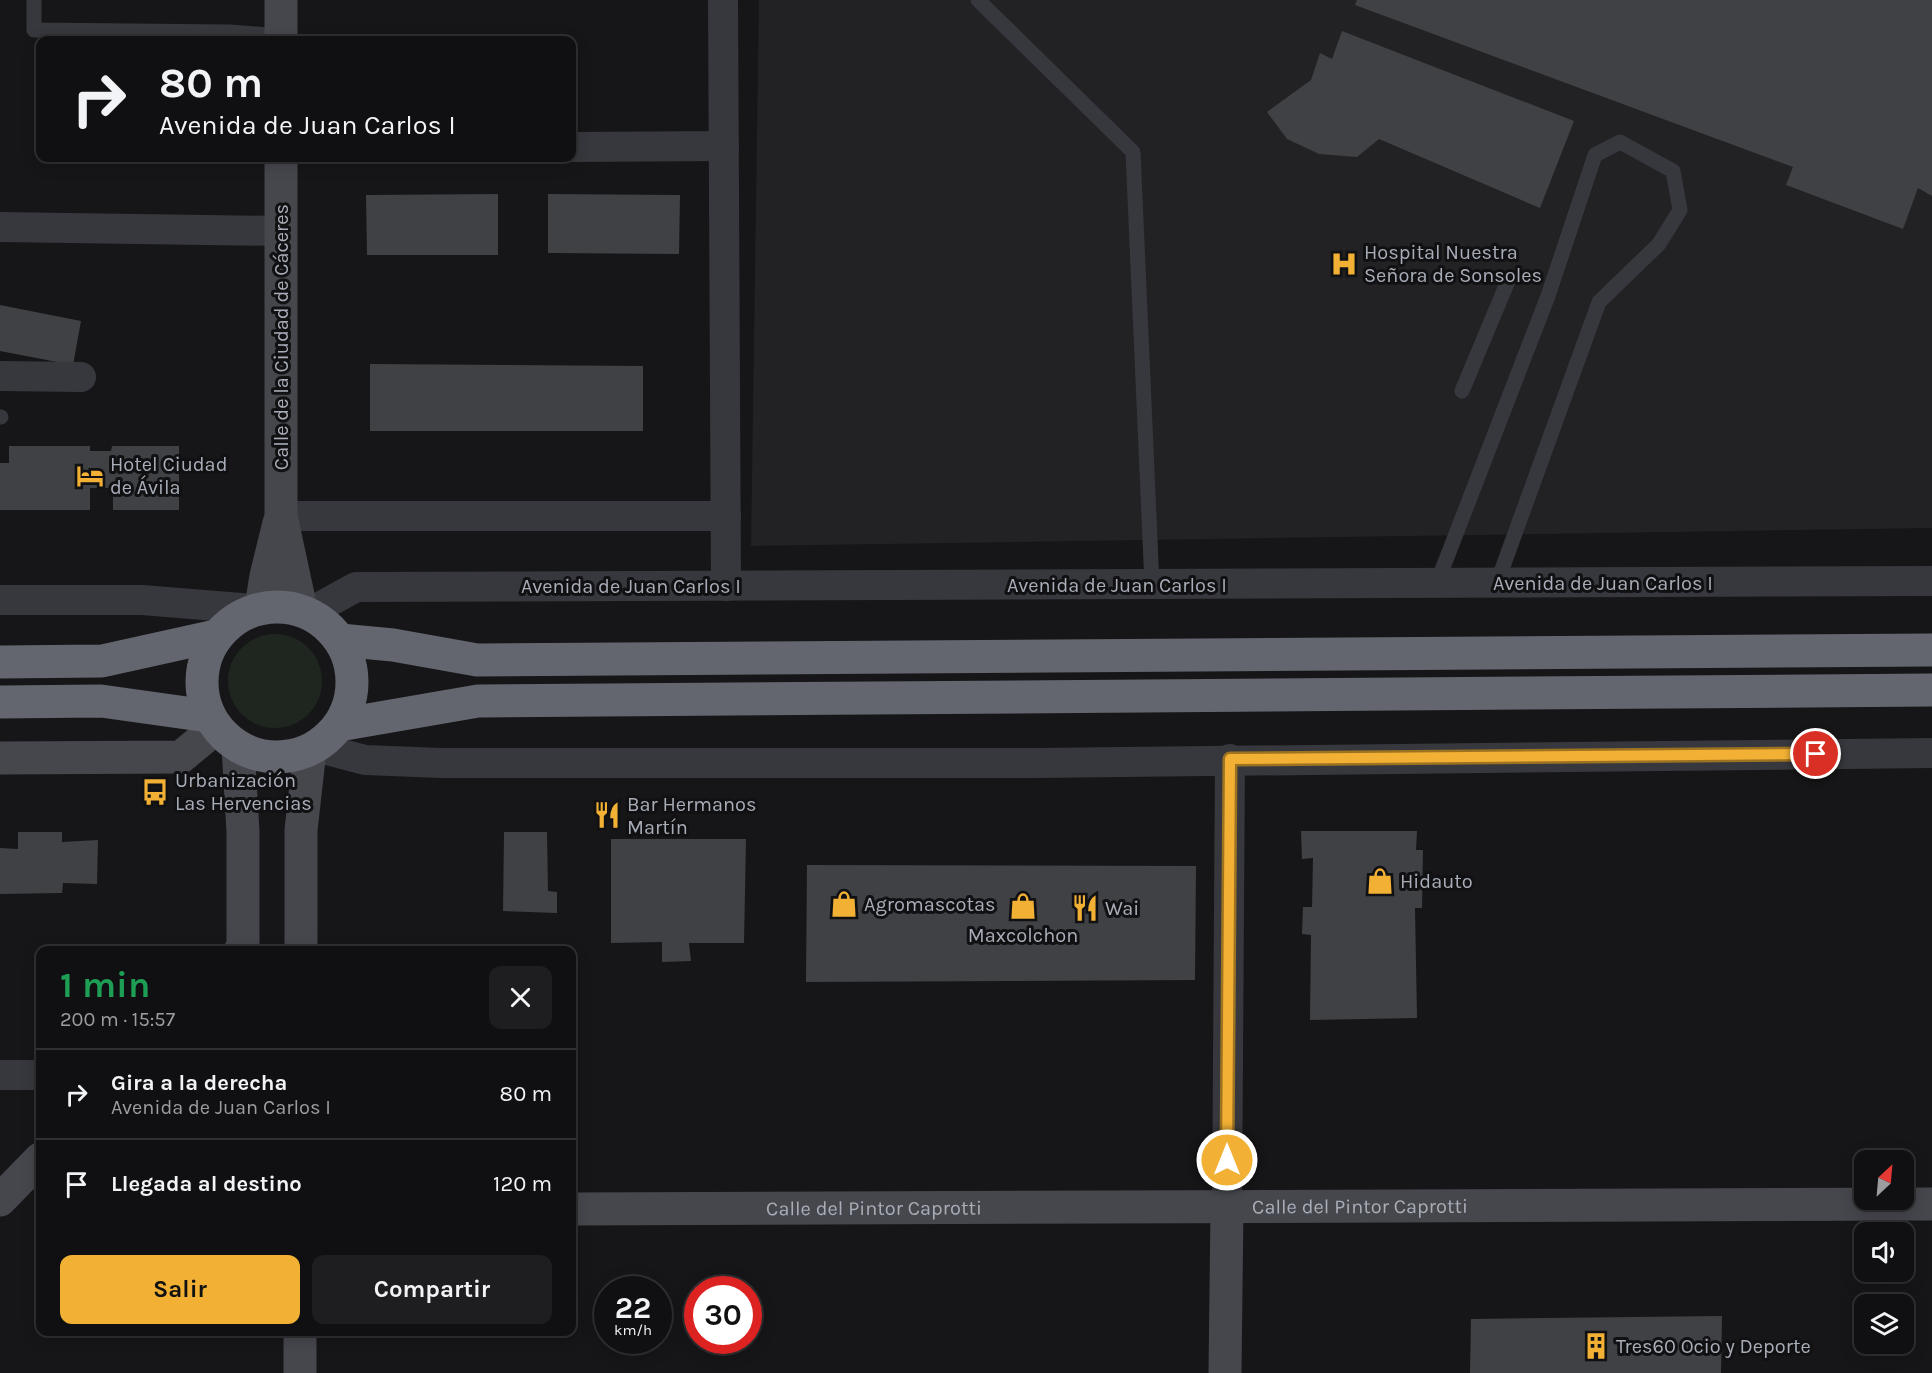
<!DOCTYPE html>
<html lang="es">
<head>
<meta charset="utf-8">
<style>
	:root { --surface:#101012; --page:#1e1e20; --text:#f1f3f6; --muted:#9c9d9f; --line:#303032; --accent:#f2b134 }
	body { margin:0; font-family:Karla,sans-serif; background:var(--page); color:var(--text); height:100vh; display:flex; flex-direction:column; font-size:22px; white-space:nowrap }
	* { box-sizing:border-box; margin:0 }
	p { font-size:20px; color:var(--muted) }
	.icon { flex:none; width:33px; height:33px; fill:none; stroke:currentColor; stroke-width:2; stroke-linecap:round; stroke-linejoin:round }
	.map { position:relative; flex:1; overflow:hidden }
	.sheet { position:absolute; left:36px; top:946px; width:540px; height:390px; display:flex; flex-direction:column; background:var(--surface); border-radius:12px; box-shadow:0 3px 15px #0003,0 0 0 2px var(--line) }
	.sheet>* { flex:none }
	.hud { position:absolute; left:36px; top:36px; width:540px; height:126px; border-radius:12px; box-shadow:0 3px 15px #0003,0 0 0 2px var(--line); background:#101012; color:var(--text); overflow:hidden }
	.needle { width:39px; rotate:26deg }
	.fabs { position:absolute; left:1854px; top:1150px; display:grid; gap:12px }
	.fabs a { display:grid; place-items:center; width:60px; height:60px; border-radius:12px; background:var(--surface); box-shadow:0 3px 15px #0003,0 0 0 2px var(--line); font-size:30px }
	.speed { position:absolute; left:594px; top:1276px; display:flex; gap:12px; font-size:30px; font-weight:700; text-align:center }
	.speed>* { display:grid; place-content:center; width:78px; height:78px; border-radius:50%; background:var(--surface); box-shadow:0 3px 15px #0003,0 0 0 2px var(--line); line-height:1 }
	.speed small { font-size:15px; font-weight:400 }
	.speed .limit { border:9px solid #d22; background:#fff; color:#111 }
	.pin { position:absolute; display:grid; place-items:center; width:51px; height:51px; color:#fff; margin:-26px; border:3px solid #fff; border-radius:50%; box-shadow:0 2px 6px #0007 }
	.me { position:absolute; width:66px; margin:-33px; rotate:0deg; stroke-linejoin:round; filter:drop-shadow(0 0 4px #0008) }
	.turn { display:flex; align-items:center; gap:21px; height:126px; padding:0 24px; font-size:27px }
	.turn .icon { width:78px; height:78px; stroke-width:2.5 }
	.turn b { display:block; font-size:42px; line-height:51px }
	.round { display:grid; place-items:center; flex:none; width:63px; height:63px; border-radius:12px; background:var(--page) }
	.summary { display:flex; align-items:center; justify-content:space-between; height:102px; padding:0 24px }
	h1 { font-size:36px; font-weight:700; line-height:45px; color:#1e9e55 }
	.button { display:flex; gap:12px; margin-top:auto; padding:12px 24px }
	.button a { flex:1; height:69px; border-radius:12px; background:var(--accent); color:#111; font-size:24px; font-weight:700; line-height:69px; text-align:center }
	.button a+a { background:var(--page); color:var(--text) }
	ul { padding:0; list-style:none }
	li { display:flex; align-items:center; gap:18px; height:90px; padding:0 24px; border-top:2px solid var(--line) }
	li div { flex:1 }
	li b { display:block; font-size:22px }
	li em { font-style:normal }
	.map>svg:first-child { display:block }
	.built { fill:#222225 }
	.green { fill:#1e261f }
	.building { fill:#404145 }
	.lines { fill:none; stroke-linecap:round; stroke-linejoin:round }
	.lane { stroke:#37383d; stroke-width:15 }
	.street { stroke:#37383d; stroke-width:30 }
	.secondary { stroke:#45474d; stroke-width:33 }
	.highway { stroke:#63666e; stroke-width:33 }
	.route-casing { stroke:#9d7322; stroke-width:15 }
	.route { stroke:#f2b134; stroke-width:10 }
	.labels { text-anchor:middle; stroke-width:6; stroke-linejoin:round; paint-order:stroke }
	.poi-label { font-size:20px; fill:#a8adb8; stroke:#111113; text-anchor:start }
	.street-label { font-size:20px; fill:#a8adb8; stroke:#111113 }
</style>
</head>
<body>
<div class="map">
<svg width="1932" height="1373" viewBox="0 0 1932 1373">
	<rect width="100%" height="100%" fill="#161618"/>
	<!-- built -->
	<path class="built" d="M 759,0 L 1932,0 L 1932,528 L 751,546 Z"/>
	<!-- green -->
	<circle class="green" cx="275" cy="681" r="47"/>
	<!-- building -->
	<g class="building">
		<path d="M 1357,0 L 1932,0 L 1932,196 L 1918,188 L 1903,229 L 1786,185 L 1793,167 L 1355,5 Z"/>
		<path d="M 1342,31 L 1574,121 L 1540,208 L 1379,139 L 1357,157 L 1319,154 L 1287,139 L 1267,112 L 1311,80 L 1320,53 L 1332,59 Z"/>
		<path d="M 498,194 L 498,255 L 367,255 L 366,195 Z"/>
		<path d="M 548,194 L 680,195 L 679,254 L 548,253 Z"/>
		<path d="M 0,305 L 81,321 L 73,365 L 0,351 Z"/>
		<path d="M 370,364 L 643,366 L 643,431 L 370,431 Z"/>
		<path d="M 9,446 L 90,446 L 90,451 L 111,451 L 112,446 L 179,446 L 179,510 L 113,510 L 113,488 L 90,488 L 90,510 L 0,510 L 0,463 L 9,463 Z"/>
		<path d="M 1301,831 L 1417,831 L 1416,850 L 1423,850 L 1422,908 L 1415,908 L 1417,1018 L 1310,1020 L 1311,935 L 1302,934 L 1303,907 L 1312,907 L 1313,858 L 1302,859 Z"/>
		<path d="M 18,832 L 62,832 L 62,842 L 98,840 L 97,884 L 63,883 L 62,893 L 0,894 L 0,848 L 18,849 Z"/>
		<path d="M 504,832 L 547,832 L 548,891 L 557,892 L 557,913 L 503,911 Z"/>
		<path d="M 611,839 L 746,839 L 744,943 L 689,943 L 691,961 L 662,962 L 662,942 L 611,943 Z"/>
		<path d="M 807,865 L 1196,866 L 1195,980 L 806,982 Z"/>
		<path d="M 1722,1316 L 1721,1373 L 1470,1373 L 1471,1319 Z"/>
	</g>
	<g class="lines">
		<!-- lane -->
		<g class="lane">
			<path d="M 34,0 L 34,30 L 230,32 L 281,36"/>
			<path d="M 978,0 L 1133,152 L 1152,585"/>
			<path d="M 1462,391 L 1508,281"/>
			<path d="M 0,417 L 1,417"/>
			<path d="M 1437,583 L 1548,296 L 1595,155 L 1620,142 L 1673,171 L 1680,210 L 1659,244 L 1599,302 L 1497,583"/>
		</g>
		<!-- street -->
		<g class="street">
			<path d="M 723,0 L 726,586"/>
			<path d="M 572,147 L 724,146"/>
			<path d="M 0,227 L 281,231"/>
			<path d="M 0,376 L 81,377"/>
			<path d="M 281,516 L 726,516"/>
			<path d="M 0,600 L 142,600 L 253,609"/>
			<path d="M 309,613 L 356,587 L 1932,581"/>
			<path d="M 316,747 L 365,760 L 441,763 L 1037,763 L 1932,753"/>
			<path d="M 0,1075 L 40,1075"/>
			<path d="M 1227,1207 L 1230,759"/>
		</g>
		<!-- secondary -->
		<g class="secondary">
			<path d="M 281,40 L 281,0"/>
			<path d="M 281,158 L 281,516 L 301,609"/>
			<path d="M 261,607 L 266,576 L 279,523"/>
			<path d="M 238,747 L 243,832 L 243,945 L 240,951"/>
			<path d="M 0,758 L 181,757 L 216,728"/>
			<path d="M 301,951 L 301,830 L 310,750"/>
			<path d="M 0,1200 L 40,1159"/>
			<path id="s1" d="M 572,1209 L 1932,1204"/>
			<path d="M 300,1373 L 300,1332"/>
			<path d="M 1225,1373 L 1227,1207"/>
		</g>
		<!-- highway -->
		<g class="highway">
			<circle cx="277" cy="682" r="75"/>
			<path d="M 340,640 L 393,645 L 477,660 L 1932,650"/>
			<path d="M 0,662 L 102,661 L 215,636"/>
			<path d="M 0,702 L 101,701 L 208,716"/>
			<path d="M 339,725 L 478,701 L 1932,690"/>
		</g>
	</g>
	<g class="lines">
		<defs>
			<path id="route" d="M 1227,1160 L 1230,759 L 1816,754"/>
		</defs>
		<!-- route casing -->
		<use href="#route" class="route-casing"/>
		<!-- route -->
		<use href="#route" class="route"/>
	</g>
	<!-- icons -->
	<defs>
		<symbol id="hospital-bare" viewBox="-9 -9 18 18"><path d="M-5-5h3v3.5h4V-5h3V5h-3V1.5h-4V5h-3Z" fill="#f2b134" stroke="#111113" stroke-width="2.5" paint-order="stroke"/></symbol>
		<symbol id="hotel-bare" viewBox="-9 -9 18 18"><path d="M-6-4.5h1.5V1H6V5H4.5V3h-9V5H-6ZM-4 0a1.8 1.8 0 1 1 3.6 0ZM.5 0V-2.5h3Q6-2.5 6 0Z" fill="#f2b134" stroke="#111113" stroke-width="2.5" paint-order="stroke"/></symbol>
		<symbol id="bus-bare" viewBox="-9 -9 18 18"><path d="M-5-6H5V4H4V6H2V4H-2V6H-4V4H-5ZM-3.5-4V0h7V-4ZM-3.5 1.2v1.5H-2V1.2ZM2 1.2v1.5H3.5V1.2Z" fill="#f2b134" stroke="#111113" stroke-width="2.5" paint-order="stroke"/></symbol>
		<symbol id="restaurant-bare" viewBox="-9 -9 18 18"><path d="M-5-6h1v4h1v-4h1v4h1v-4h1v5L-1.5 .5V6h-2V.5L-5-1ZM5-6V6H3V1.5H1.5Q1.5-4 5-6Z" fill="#f2b134" stroke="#111113" stroke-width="2.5" paint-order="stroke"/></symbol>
		<symbol id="shop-bare" viewBox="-9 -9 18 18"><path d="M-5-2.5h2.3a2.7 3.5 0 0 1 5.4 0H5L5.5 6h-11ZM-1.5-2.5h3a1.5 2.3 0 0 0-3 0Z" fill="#f2b134" stroke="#111113" stroke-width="2.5" paint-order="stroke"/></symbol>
		<symbol id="building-bare" viewBox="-9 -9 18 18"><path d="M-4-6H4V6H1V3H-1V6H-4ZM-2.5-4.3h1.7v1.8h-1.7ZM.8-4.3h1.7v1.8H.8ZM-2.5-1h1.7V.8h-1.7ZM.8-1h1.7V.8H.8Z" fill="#f2b134" stroke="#111113" stroke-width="2.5" paint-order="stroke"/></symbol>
	</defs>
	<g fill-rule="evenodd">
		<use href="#hospital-bare" x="1325" y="245" width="38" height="38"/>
		<use href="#hotel-bare" x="71" y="457" width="38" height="38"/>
		<use href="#bus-bare" x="136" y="773" width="38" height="38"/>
		<use href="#restaurant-bare" x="588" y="796" width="38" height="38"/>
		<use href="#shop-bare" x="1361" y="862" width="38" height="38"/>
		<use href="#shop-bare" x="825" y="885" width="38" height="38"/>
		<use href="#shop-bare" x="1004" y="887" width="38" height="38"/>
		<use href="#restaurant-bare" x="1066" y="889" width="38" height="38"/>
		<use href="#building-bare" x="1577" y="1327" width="38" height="38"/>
	</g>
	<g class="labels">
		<!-- poi labels -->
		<g class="poi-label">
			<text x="1364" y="259">Hospital Nuestra<tspan x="1364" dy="23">Señora de Sonsoles</tspan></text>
			<text x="110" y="471">Hotel Ciudad<tspan x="110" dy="23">de Ávila</tspan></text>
			<text x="175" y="787">Urbanización<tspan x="175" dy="23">Las Hervencias</tspan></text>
			<text x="627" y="811">Bar Hermanos<tspan x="627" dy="23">Martín</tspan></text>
			<text x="1400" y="888">Hidauto</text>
			<text x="864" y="911">Agromascotas</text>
			<text x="1105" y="915">Wai</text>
			<text x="1023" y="942" text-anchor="middle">Maxcolchon</text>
			<text x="1616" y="1353">Tres60 Ocio y Deporte</text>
		</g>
		<!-- street labels -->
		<g class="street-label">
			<text transform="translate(281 337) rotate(-90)" y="7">Calle de la Ciudad de Cáceres</text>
			<text x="1603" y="590">Avenida de Juan Carlos I</text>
			<text x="1117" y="592">Avenida de Juan Carlos I</text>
			<text x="631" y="593">Avenida de Juan Carlos I</text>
			<text dy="7" stroke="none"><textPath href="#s1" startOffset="788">Calle del Pintor Caprotti</textPath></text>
			<text dy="7" stroke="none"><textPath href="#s1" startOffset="302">Calle del Pintor Caprotti</textPath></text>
		</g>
	</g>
</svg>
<div class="fabs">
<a><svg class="needle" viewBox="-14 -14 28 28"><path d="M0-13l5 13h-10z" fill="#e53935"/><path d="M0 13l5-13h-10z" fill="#9c9d9f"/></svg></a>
<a><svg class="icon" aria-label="sound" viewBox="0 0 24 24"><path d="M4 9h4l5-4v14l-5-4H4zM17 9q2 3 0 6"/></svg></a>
<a><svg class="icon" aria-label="layers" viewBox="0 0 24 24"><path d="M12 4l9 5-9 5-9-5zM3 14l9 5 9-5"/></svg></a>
</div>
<div class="speed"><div>22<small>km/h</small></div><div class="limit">30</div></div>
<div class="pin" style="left:1816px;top:754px;background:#d93025"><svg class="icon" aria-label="arrive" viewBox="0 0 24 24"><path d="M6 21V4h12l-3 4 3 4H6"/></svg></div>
<svg class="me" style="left:1227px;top:1160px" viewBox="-20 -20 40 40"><circle r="17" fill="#f2b134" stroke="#fff" stroke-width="3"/><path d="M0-11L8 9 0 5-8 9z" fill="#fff"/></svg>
<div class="hud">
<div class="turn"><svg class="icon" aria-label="right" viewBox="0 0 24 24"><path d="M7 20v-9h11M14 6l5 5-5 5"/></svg><div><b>80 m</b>Avenida de Juan Carlos I</div></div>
</div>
<section class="sheet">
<div class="summary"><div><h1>1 min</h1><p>200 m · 15:57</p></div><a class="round"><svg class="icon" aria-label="close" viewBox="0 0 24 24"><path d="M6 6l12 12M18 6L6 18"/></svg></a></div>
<ul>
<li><svg class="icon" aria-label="right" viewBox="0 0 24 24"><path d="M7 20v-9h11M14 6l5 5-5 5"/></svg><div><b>Gira a la derecha</b><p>Avenida de Juan Carlos I</p></div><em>80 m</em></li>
<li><svg class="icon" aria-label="arrive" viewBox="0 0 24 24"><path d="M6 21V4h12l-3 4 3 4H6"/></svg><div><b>Llegada al destino</b></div><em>120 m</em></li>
</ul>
<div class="button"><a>Salir</a><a>Compartir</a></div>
</section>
</div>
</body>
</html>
